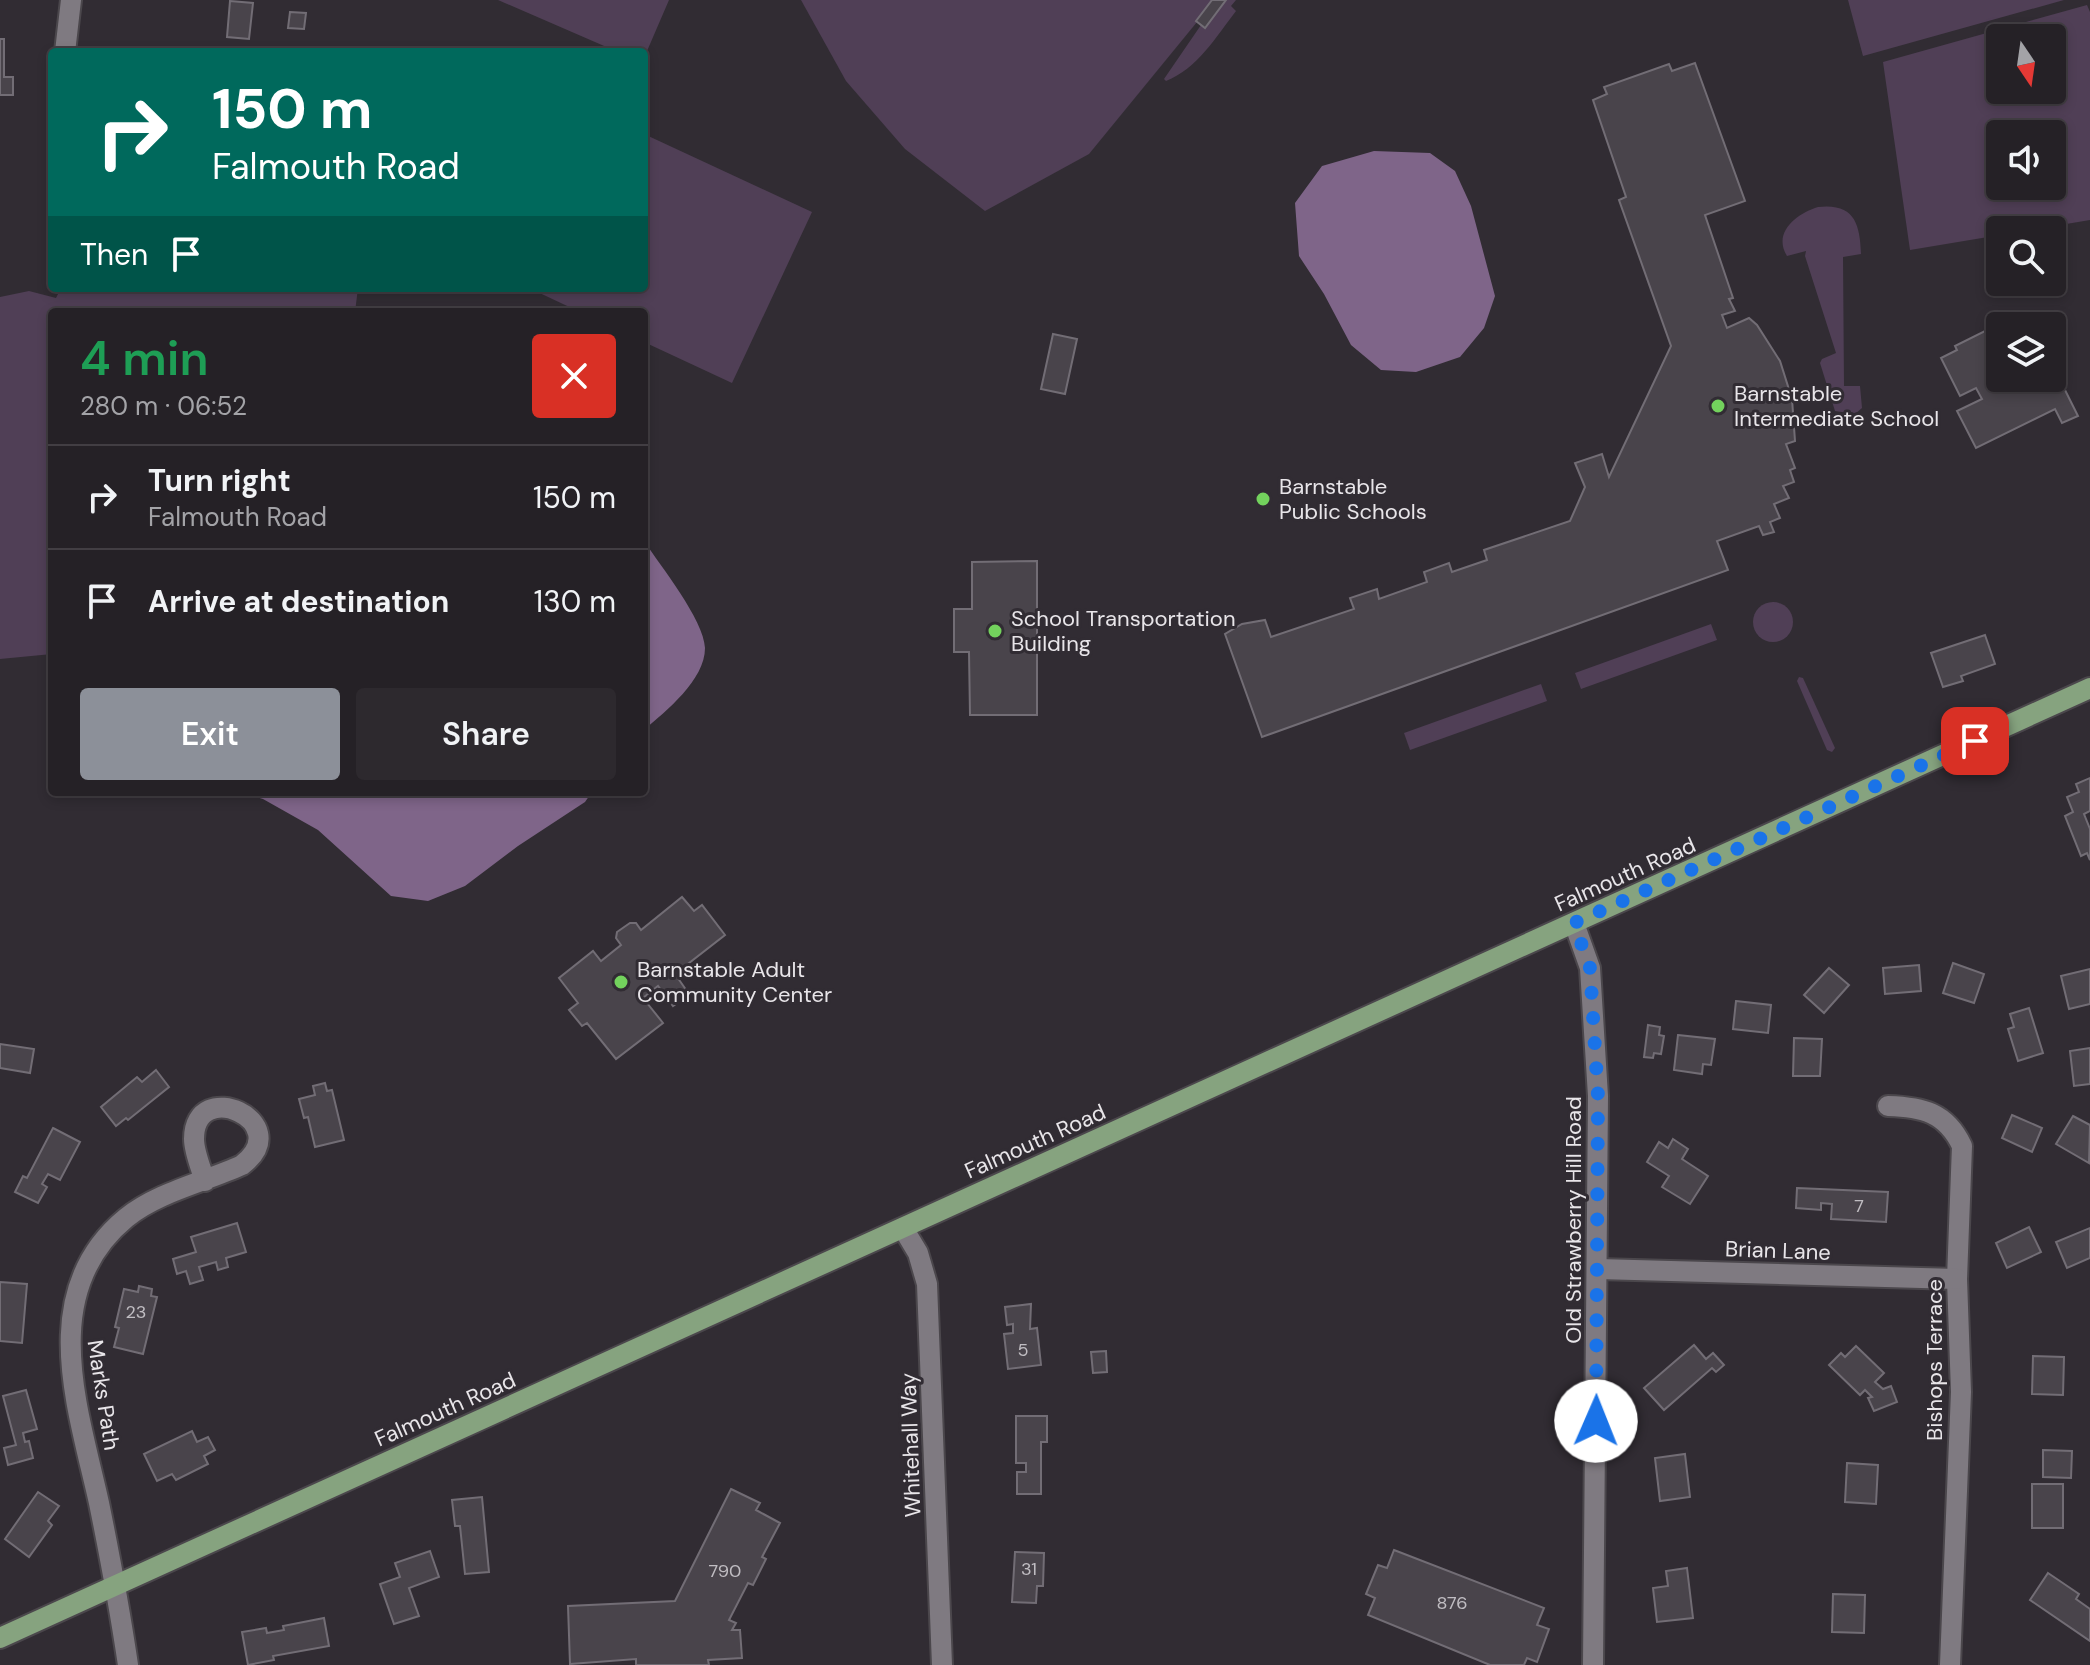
<!DOCTYPE html>
<html lang="en">
<head>
<meta charset="utf-8">
<style>
	:root { --surface:#252126; --page:#2d292e; --text:#f1f3f6; --muted:#a3a3a7; --line:#423e43; --accent:#8c9099 }
	body { margin:0; font-family:"DM Sans",sans-serif; background:var(--page); color:var(--text); height:100vh; display:flex; flex-direction:column; font-size:30px; white-space:nowrap }
	* { box-sizing:border-box; margin:0 }
	p { font-size:26px; color:var(--muted) }
	.icon { flex:none; width:44px; height:44px; fill:none; stroke:currentColor; stroke-width:2; stroke-linecap:round; stroke-linejoin:round }
	.map { position:relative; flex:1; overflow:hidden }
	.side { position:absolute; left:48px; top:308px; width:600px; height:488px; display:flex; flex-direction:column; background:var(--surface); border-radius:8px; box-shadow:0 4px 12px #0003,0 0 0 2px var(--line) }
	.side>* { flex:none }
	.hud { position:absolute; left:48px; top:48px; width:600px; height:244px; border-radius:8px; box-shadow:0 4px 12px #0003,0 0 0 2px var(--line); background:#00695c; color:#fff; overflow:hidden }
	.needle { width:52px; rotate:167deg }
	.controls { position:absolute; left:1986px; top:24px; display:grid; gap:16px }
	.controls a { display:grid; place-items:center; width:80px; height:80px; border-radius:8px; background:var(--surface); box-shadow:0 4px 12px #0003,0 0 0 2px var(--line); font-size:40px }
	.pin { position:absolute; display:grid; place-items:center; width:68px; height:68px; color:#fff; margin:-34px; border-radius:16px; box-shadow:0 4px 12px #0006 }
	.me { position:absolute; width:88px; margin:-44px; rotate:1deg; stroke-linejoin:round; filter:drop-shadow(0 0 6px #0008) }
	.turn { display:flex; align-items:center; gap:28px; height:168px; padding:0 32px; font-size:36px }
	.turn .icon { width:104px; height:104px; stroke-width:2.5 }
	.turn b { display:block; font-size:56px; line-height:68px }
	.then { display:flex; align-items:center; height:76px; padding:0 32px; background:#0003; gap:16px; font-size:30px }
	.round { display:grid; place-items:center; flex:none; width:84px; height:84px; border-radius:8px; background:var(--page) }
	.summary { display:flex; align-items:center; justify-content:space-between; height:136px; padding:0 32px }
	h1 { font-size:48px; font-weight:600; line-height:60px; color:#1e9e55 }
	.cta { display:flex; gap:16px; margin-top:auto; padding:16px 32px }
	.cta a { flex:1; height:92px; border-radius:8px; background:var(--accent); color:#fff; font-size:32px; font-weight:600; line-height:92px; text-align:center }
	.cta a+a { background:var(--page); color:var(--text) }
	ul { padding:0; list-style:none }
	li { display:flex; align-items:center; gap:24px; height:104px; padding:0 32px; border-top:2px solid var(--line) }
	li div { flex:1 }
	li b { display:block; font-size:30px }
	li em { font-style:normal }
	.map>svg:first-child { display:block }
	.green { fill:#503f56; fill-rule:evenodd }
	.water { fill:#7f6589 }
	.building { fill:#49444b; stroke:#726d75; stroke-width:2 }
	.lines { fill:none; stroke-linecap:round; stroke-linejoin:round }
	.street-casing { stroke:#4b474c; stroke-width:24 }
	.primary-casing { stroke:#4b474c; stroke-width:24 }
	.street { stroke:#7f7a81; stroke-width:20 }
	.primary { stroke:#86a37f; stroke-width:20 }
	.route { stroke:#1a73e8; stroke-width:14; stroke-dasharray:0 25.2 }
	.poi-dot { fill:#73d25d; stroke:#312c33; stroke-width:3 }
	.labels { text-anchor:middle; stroke-width:6; stroke-linejoin:round; paint-order:stroke }
	.number-label { font-size:18px; fill:#c0bdc2 }
	.poi-label { font-size:22px; fill:#e8e5e9; stroke:#312c33; text-anchor:start }
	.street-label { font-size:22px; fill:#e8e5e9; stroke:#312c33 }
</style>
</head>
<body>
<div class="map">
<svg width="2090" height="1665" viewBox="0 0 2090 1665">
	<rect width="100%" height="100%" fill="#312c33"/>
	<!-- green -->
	<g class="green">
		<path d="M 498,0 L 669,0 L 644,58 L 644,52 L 618,52 Z"/>
		<path d="M 801,0 L 1215,0 L 1089,154 L 985,211 L 905,149 L 846,81 Z"/>
		<path d="M 1226,0 L 1236,0 L 1231,6 L 1236,11 C 1216,37 1197,69 1166,81 L 1164,79 L 1201,25 L 1205,27 Z"/>
		<path d="M 1848,0 L 2064,0 L 1863,56 Z"/>
		<path d="M 2087,5 L 2090,12 L 2090,220 L 2031,230 L 2000,230 L 2000,235 L 1910,250 L 1883,62 ZM 2000,38 L 2052,38 L 2052,90 L 2000,90 ZM 2000,134 L 2052,134 L 2052,186 L 2000,186 Z"/>
		<path d="M 644,134 L 812,212 L 732,383 L 644,342 L 644,312 L 580,312 L 529,288 L 644,288 Z"/>
		<path d="M 1818,207 C 1854,203 1860,223 1861,254 L 1843,257 L 1844,386 L 1860,386 L 1862,408 L 1855,414 L 1835,411 L 1820,363 L 1822,359 L 1836,353 L 1805,256 L 1806,251 L 1787,256 C 1772,232 1798,213 1818,207 Z"/>
		<path d="M 61,288 L 358,288 L 355,312 L 52,312 L 52,654 L 0,659 L 0,297 L 29,291 L 56,298 Z"/>
		<circle cx="1773" cy="622" r="20"/>
		<path d="M 1711,624 L 1717,640 L 1581,689 L 1575,673 Z"/>
		<path d="M 1799,677 L 1803,678 L 1835,748 L 1832,752 L 1827,750 L 1797,681 Z"/>
		<path d="M 1541,684 L 1547,701 L 1410,750 L 1404,733 Z"/>
	</g>
	<!-- water -->
	<g class="water">
		<path d="M 1374,151 L 1430,153 L 1455,171 L 1471,206 L 1495,296 L 1484,328 L 1460,357 L 1416,372 L 1381,370 L 1351,345 L 1324,294 L 1299,256 L 1295,203 L 1322,166 Z"/>
		<path d="M 644,541 C 660,565 704,620 705,648 C 705,680 666,711 644,730 Z"/>
		<path d="M 240,792 L 592,792 L 585,802 L 518,846 L 465,886 L 428,901 L 391,896 L 318,830 L 263,799 Z"/>
	</g>
	<!-- building -->
	<g class="building">
		<path d="M 1212,0 L 1226,0 L 1205,28 L 1196,21 Z"/>
		<path d="M 230,1 L 253,3 L 249,39 L 227,37 Z"/>
		<path d="M 290,12 L 306,13 L 304,29 L 288,28 Z"/>
		<path d="M 0,39 L 4,39 L 4,77 L 13,77 L 13,95 L 0,95 Z"/>
		<path d="M 1695,63 L 1745,201 L 1705,215 L 1733,298 L 1729,299 L 1735,311 L 1722,315 L 1727,328 L 1749,318 L 1757,325 L 1780,361 L 1792,399 L 1795,441 L 1786,444 L 1795,468 L 1790,470 L 1794,482 L 1783,486 L 1789,498 L 1774,504 L 1780,518 L 1770,522 L 1774,532 L 1763,535 L 1759,526 L 1717,541 L 1728,570 L 1262,737 L 1225,634 L 1242,624 L 1265,620 L 1271,637 L 1354,609 L 1350,598 L 1377,589 L 1379,599 L 1427,582 L 1424,572 L 1449,563 L 1452,572 L 1487,560 L 1484,550 L 1570,521 L 1585,487 L 1575,463 L 1602,454 L 1609,477 L 1671,346 L 1619,200 L 1626,197 L 1593,100 L 1607,94 L 1604,87 L 1669,64 L 1672,71 Z"/>
		<path d="M 1997,325 L 2000,330 L 2000,378 L 2052,378 L 2052,364 L 2078,416 L 2062,423 L 2055,409 L 1976,448 L 1957,411 L 1982,399 L 1976,388 L 1960,396 L 1941,358 L 1957,350 L 1955,346 Z"/>
		<path d="M 1053,334 L 1077,339 L 1065,394 L 1041,389 Z"/>
		<path d="M 1037,561 L 1037,715 L 970,715 L 969,652 L 954,652 L 954,609 L 972,609 L 972,562 Z"/>
		<path d="M 1985,635 L 1995,664 L 1961,676 L 1963,681 L 1943,687 L 1931,653 Z"/>
		<path d="M 2090,778 L 2090,811 L 2084,814 L 2090,829 L 2090,860 L 2087,853 L 2081,856 L 2065,816 L 2073,812 L 2067,797 L 2079,792 L 2076,784 Z"/>
		<path d="M 682,897 L 694,911 L 702,905 L 725,935 L 675,974 L 689,994 L 673,1006 L 658,986 L 643,998 L 663,1023 L 616,1059 L 587,1023 L 582,1026 L 569,1010 L 578,1003 L 559,978 L 593,951 L 601,961 L 621,945 L 616,938 L 617,932 L 630,923 L 636,923 L 641,930 Z"/>
		<path d="M 1953,963 L 1984,974 L 1974,1003 L 1943,993 Z"/>
		<path d="M 1919,965 L 1921,991 L 1885,994 L 1883,968 Z"/>
		<path d="M 1829,968 L 1849,985 L 1824,1013 L 1804,995 Z"/>
		<path d="M 2090,969 L 2090,1004 L 2069,1009 L 2061,976 Z"/>
		<path d="M 1736,1001 L 1771,1005 L 1768,1033 L 1733,1029 Z"/>
		<path d="M 2029,1008 L 2043,1053 L 2018,1061 L 2008,1029 L 2014,1027 L 2010,1014 Z"/>
		<path d="M 1648,1025 L 1660,1027 L 1659,1035 L 1664,1036 L 1661,1054 L 1654,1053 L 1653,1058 L 1644,1057 Z"/>
		<path d="M 1678,1035 L 1715,1039 L 1711,1065 L 1703,1064 L 1702,1074 L 1674,1070 Z"/>
		<path d="M 1794,1038 L 1822,1039 L 1820,1076 L 1793,1076 Z"/>
		<path d="M 0,1044 L 34,1049 L 30,1073 L 0,1068 Z"/>
		<path d="M 2090,1048 L 2090,1084 L 2074,1086 L 2070,1051 Z"/>
		<path d="M 156,1070 L 169,1087 L 128,1120 L 126,1118 L 116,1126 L 101,1107 L 137,1077 L 142,1082 Z"/>
		<path d="M 325,1083 L 327,1091 L 332,1090 L 344,1140 L 315,1147 L 308,1117 L 304,1118 L 299,1099 L 315,1095 L 313,1086 Z"/>
		<path d="M 2012,1115 L 2042,1128 L 2032,1152 L 2002,1138 Z"/>
		<path d="M 2073,1116 L 2090,1125 L 2089,1163 L 2056,1144 Z"/>
		<path d="M 53,1128 L 80,1142 L 60,1180 L 48,1174 L 42,1184 L 47,1187 L 38,1203 L 15,1192 L 23,1176 L 27,1178 Z"/>
		<path d="M 1673,1139 L 1688,1149 L 1682,1159 L 1708,1176 L 1690,1204 L 1662,1187 L 1669,1176 L 1647,1162 L 1659,1142 L 1668,1148 Z"/>
		<path d="M 1797,1188 L 1888,1192 L 1886,1222 L 1831,1219 L 1832,1204 L 1821,1203 L 1821,1210 L 1796,1208 Z"/>
		<path d="M 237,1223 L 246,1252 L 226,1258 L 228,1267 L 218,1270 L 216,1262 L 199,1267 L 203,1280 L 190,1284 L 186,1271 L 177,1274 L 173,1259 L 196,1252 L 191,1237 Z"/>
		<path d="M 2029,1227 L 2041,1252 L 2007,1268 L 1996,1243 Z"/>
		<path d="M 2090,1228 L 2090,1258 L 2067,1268 L 2056,1242 Z"/>
		<path d="M 0,1282 L 27,1284 L 22,1343 L 0,1341 Z"/>
		<path d="M 139,1286 L 152,1289 L 151,1296 L 157,1297 L 143,1354 L 114,1347 L 119,1328 L 115,1327 L 124,1289 L 138,1292 Z"/>
		<path d="M 1031,1304 L 1030,1329 L 1037,1328 L 1041,1365 L 1008,1369 L 1004,1334 L 1013,1333 L 1013,1324 L 1007,1325 L 1005,1307 Z"/>
		<path d="M 1694,1345 L 1706,1359 L 1713,1353 L 1724,1365 L 1716,1372 L 1712,1368 L 1664,1410 L 1644,1388 Z"/>
		<path d="M 1856,1346 L 1884,1373 L 1875,1382 L 1883,1389 L 1891,1386 L 1897,1402 L 1874,1411 L 1868,1398 L 1872,1397 L 1865,1390 L 1860,1395 L 1829,1365 L 1841,1353 L 1845,1357 Z"/>
		<path d="M 1106,1351 L 1107,1372 L 1093,1373 L 1091,1352 Z"/>
		<path d="M 2033,1356 L 2064,1357 L 2063,1395 L 2032,1394 Z"/>
		<path d="M 26,1390 L 37,1429 L 23,1433 L 25,1442 L 29,1441 L 33,1458 L 8,1465 L 4,1448 L 16,1445 L 3,1396 Z"/>
		<path d="M 1016,1416 L 1047,1416 L 1047,1442 L 1041,1442 L 1041,1494 L 1017,1494 L 1017,1472 L 1026,1472 L 1026,1463 L 1016,1463 Z"/>
		<path d="M 192,1431 L 197,1442 L 208,1437 L 215,1450 L 204,1456 L 208,1464 L 176,1480 L 172,1474 L 157,1481 L 144,1454 Z"/>
		<path d="M 2043,1450 L 2072,1451 L 2071,1478 L 2043,1477 Z"/>
		<path d="M 1685,1454 L 1690,1497 L 1660,1501 L 1655,1458 Z"/>
		<path d="M 1847,1463 L 1878,1465 L 1876,1504 L 1845,1502 Z"/>
		<rect x="2032" y="1484" width="31" height="44"/>
		<path d="M 731,1489 L 760,1503 L 756,1510 L 780,1523 L 762,1557 L 766,1559 L 753,1585 L 748,1583 L 729,1620 L 736,1623 L 732,1630 L 740,1630 L 742,1658 L 708,1660 L 709,1665 L 636,1665 L 636,1659 L 570,1664 L 568,1606 L 675,1601 Z"/>
		<path d="M 38,1492 L 59,1506 L 48,1521 L 52,1525 L 29,1557 L 5,1539 Z"/>
		<path d="M 482,1497 L 489,1572 L 465,1574 L 460,1526 L 455,1526 L 452,1500 Z"/>
		<path d="M 1394,1550 L 1544,1608 L 1537,1625 L 1549,1629 L 1537,1662 L 1527,1658 L 1524,1665 L 1490,1665 L 1368,1615 L 1375,1598 L 1366,1594 L 1378,1565 L 1387,1568 Z"/>
		<path d="M 430,1551 L 439,1577 L 409,1588 L 419,1616 L 394,1624 L 380,1584 L 400,1577 L 395,1563 Z"/>
		<path d="M 1015,1552 L 1044,1553 L 1043,1586 L 1037,1586 L 1036,1603 L 1012,1602 Z"/>
		<path d="M 1687,1568 L 1693,1618 L 1657,1622 L 1653,1588 L 1668,1586 L 1666,1571 Z"/>
		<path d="M 2048,1573 L 2079,1594 L 2076,1599 L 2090,1609 L 2090,1641 L 2030,1600 Z"/>
		<path d="M 1833,1594 L 1865,1595 L 1864,1633 L 1832,1632 Z"/>
		<path d="M 324,1618 L 329,1646 L 273,1656 L 274,1660 L 248,1665 L 242,1632 L 266,1628 L 267,1633 L 284,1630 L 283,1626 Z"/>
	</g>
	<g class="lines">
		<defs>
			<g id="street">
				<path d="M 65,52 L 71,0"/>
				<path d="M 1574,923 L 1590,968 L 1598,1096 L 1593,1665"/>
				<path d="M 1888,1106 C 1922,1107 1946,1112 1962,1146 L 1957,1279 L 1961,1392 L 1950,1665"/>
				<path d="M 903,1228 L 918,1253 L 927,1284 L 942,1665"/>
				<path d="M 1598,1269 L 1957,1279"/>
				<path d="M 128,1665 C 120,1611 110,1557 99,1503 C 78,1408 36,1292 126,1218 C 158,1192 205,1182 242,1165 C 298,1122 194,1075 194,1139 C 194,1152 201,1168 205,1181"/>
			</g>
			<path id="primary" d="M 0,1638 L 2090,688"/>
		</defs>
		<!-- street casing -->
		<use href="#street" class="street-casing"/>
		<!-- primary casing -->
		<use href="#primary" class="primary-casing"/>
		<!-- street -->
		<use href="#street" class="street"/>
		<!-- primary -->
		<use href="#primary" class="primary"/>
	</g>
	<g class="lines">
		<!-- route -->
		<path class="route" d="M 1596,1421 L 1598,1096 L 1590,968 L 1574,923 L 1975,741"/>
	</g>
	<!-- markers -->
	<g class="poi-dot">
		<circle cx="1718" cy="406" r="8"/>
		<circle cx="1263" cy="499" r="8"/>
		<circle cx="995" cy="631" r="8"/>
		<circle cx="621" cy="982" r="8"/>
	</g>
	<g class="labels">
		<!-- number labels -->
		<g class="number-label">
			<text x="1859" y="1212">7</text>
			<text x="136" y="1318">23</text>
			<text x="1023" y="1356">5</text>
			<text x="1029" y="1575">31</text>
			<text x="725" y="1577">790</text>
			<text x="1452" y="1609">876</text>
		</g>
		<!-- poi labels -->
		<g class="poi-label">
			<text x="1734" y="401">Barnstable<tspan x="1734" dy="25">Intermediate School</tspan></text>
			<text x="1279" y="494">Barnstable<tspan x="1279" dy="25">Public Schools</tspan></text>
			<text x="1011" y="626">School Transportation<tspan x="1011" dy="25">Building</tspan></text>
			<text x="637" y="977">Barnstable Adult<tspan x="637" dy="25">Community Center</tspan></text>
		</g>
		<!-- street labels -->
		<g class="street-label">
			<text transform="translate(1625 874) rotate(-24)" y="8">Falmouth Road</text>
			<text transform="translate(1035 1141) rotate(-24)" y="8">Falmouth Road</text>
			<text transform="translate(1573 1220) rotate(-90)" y="8">Old Strawberry Hill Road</text>
			<text transform="translate(1778 1250) rotate(2)" y="8">Brian Lane</text>
			<text transform="translate(1934 1360) rotate(-90)" y="8">Bishops Terrace</text>
			<text transform="translate(104 1395) rotate(81)" y="8">Marks Path</text>
			<text transform="translate(445 1409) rotate(-24)" y="8">Falmouth Road</text>
			<text transform="translate(910 1445) rotate(-92)" y="8">Whitehall Way</text>
		</g>
	</g>
</svg>
<div class="controls">
<a><svg class="needle" viewBox="-14 -14 28 28"><path d="M0-13l5 13h-10z" fill="#e53935"/><path d="M0 13l5-13h-10z" fill="#a3a3a7"/></svg></a>
<a><svg class="icon" aria-label="sound" viewBox="0 0 24 24"><path d="M4 9h4l5-4v14l-5-4H4zM17 9q2 3 0 6"/></svg></a>
<a><svg class="icon" aria-label="search" viewBox="0 0 24 24"><circle cx="10" cy="10" r="6"/><path d="M15 15l6 6"/></svg></a>
<a><svg class="icon" aria-label="layers" viewBox="0 0 24 24"><path d="M12 4l9 5-9 5-9-5zM3 14l9 5 9-5"/></svg></a>
</div>
<div class="pin" style="left:1975px;top:741px;background:#d93025"><svg class="icon" aria-label="arrive" viewBox="0 0 24 24"><path d="M6 21V4h12l-3 4 3 4H6"/></svg></div>
<svg class="me" style="left:1596px;top:1421px" viewBox="-20 -20 40 40"><circle r="19" fill="#fff"/><path d="M0-13L10 11 0 6-10 11z" fill="#1a73e8"/></svg>
<div class="hud">
<div class="turn"><svg class="icon" aria-label="right" viewBox="0 0 24 24"><path d="M7 20v-9h11M14 6l5 5-5 5"/></svg><div><b>150 m</b>Falmouth Road</div></div>
<div class="then">Then<svg class="icon" aria-label="arrive" viewBox="0 0 24 24"><path d="M6 21V4h12l-3 4 3 4H6"/></svg></div>
</div>
<section class="side">
<div class="summary"><div><h1>4 min</h1><p>280 m · 06:52</p></div><a class="round" style="background:#d93025;color:#fff"><svg class="icon" aria-label="close" viewBox="0 0 24 24"><path d="M6 6l12 12M18 6L6 18"/></svg></a></div>
<ul>
<li><svg class="icon" aria-label="right" viewBox="0 0 24 24"><path d="M7 20v-9h11M14 6l5 5-5 5"/></svg><div><b>Turn right</b><p>Falmouth Road</p></div><em>150 m</em></li>
<li><svg class="icon" aria-label="arrive" viewBox="0 0 24 24"><path d="M6 21V4h12l-3 4 3 4H6"/></svg><div><b>Arrive at destination</b></div><em>130 m</em></li>
</ul>
<div class="cta"><a>Exit</a><a>Share</a></div>
</section>
</div>
</body>
</html>
